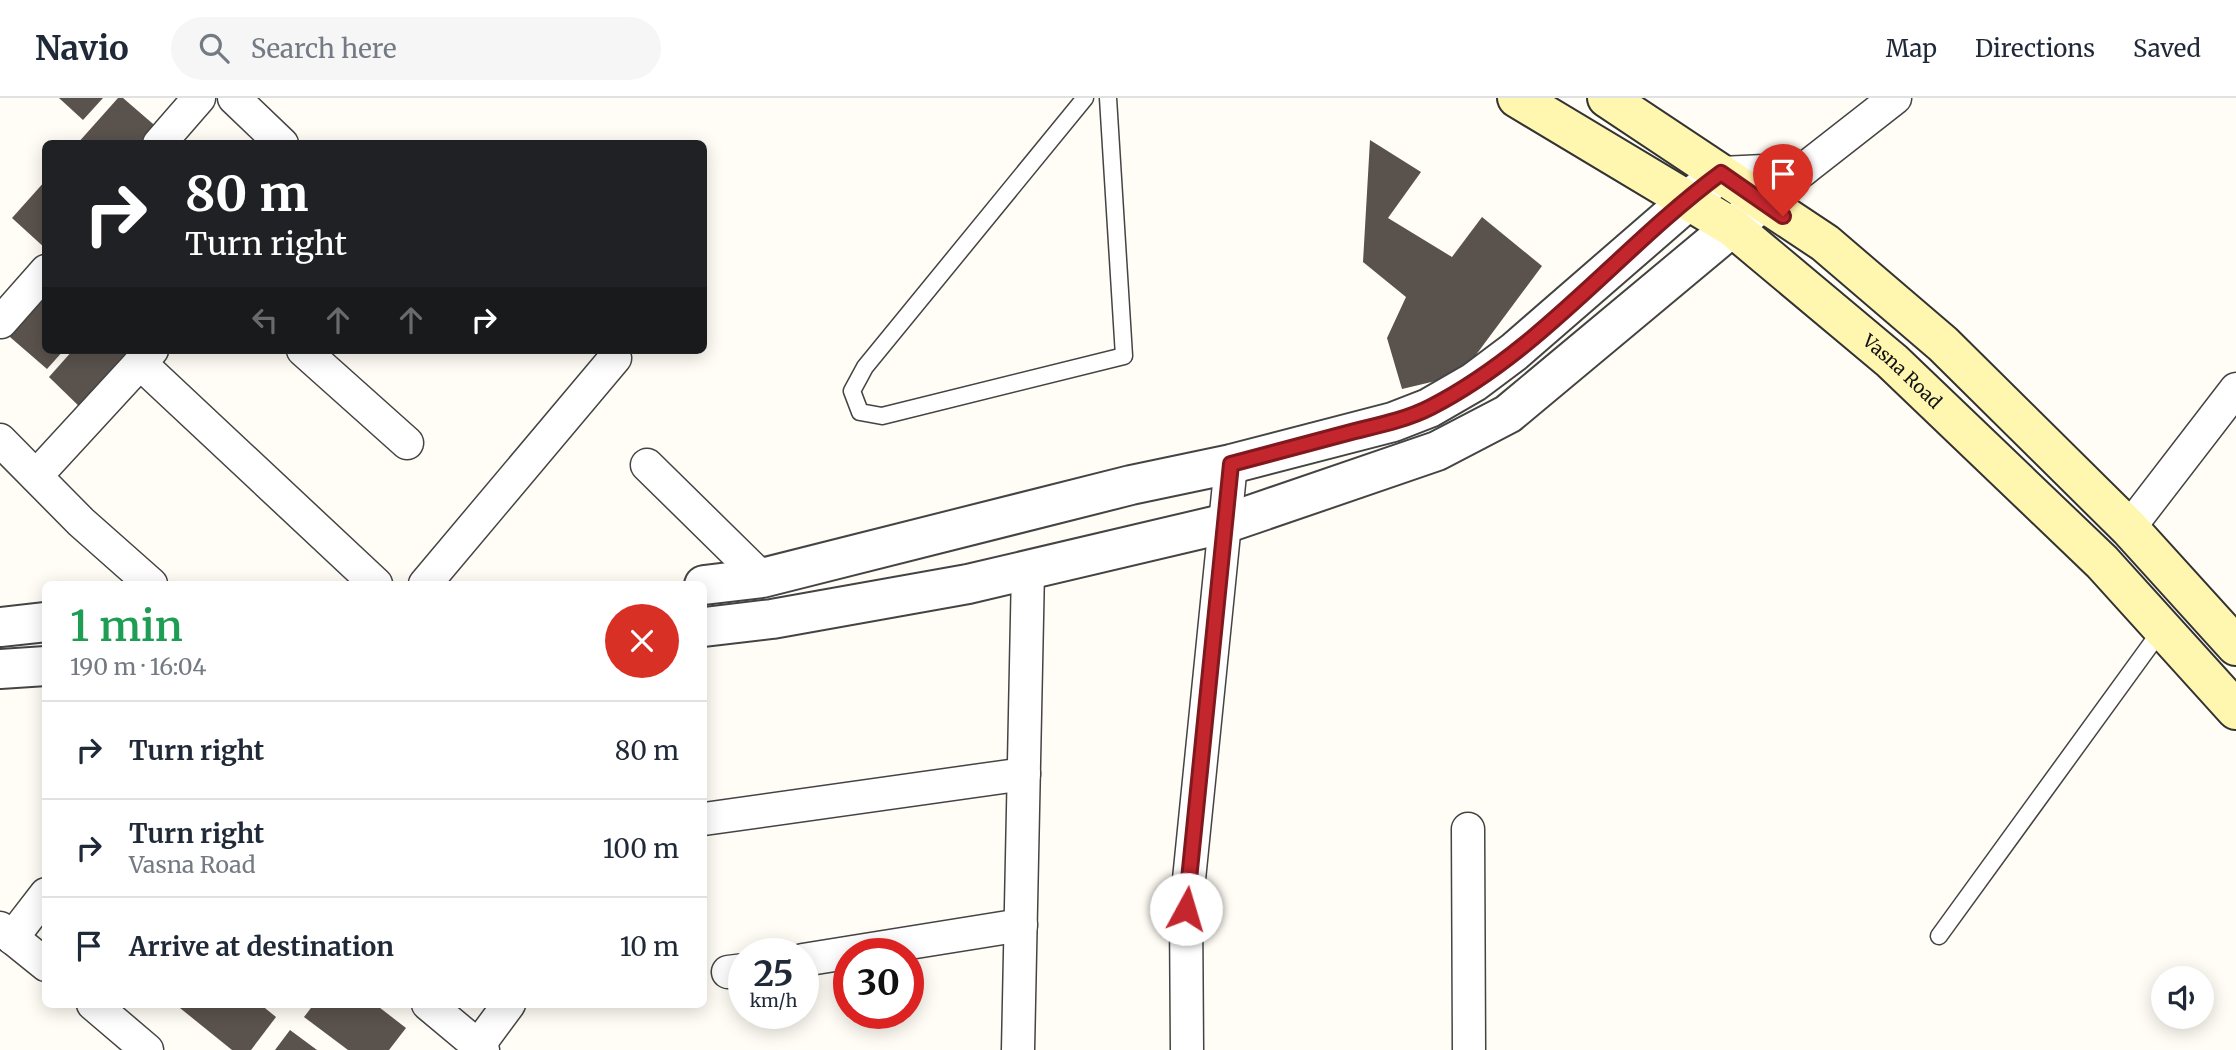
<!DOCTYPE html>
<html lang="en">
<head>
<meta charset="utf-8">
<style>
	:root { --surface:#fff; --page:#f6f6f7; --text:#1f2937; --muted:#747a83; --line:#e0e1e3 }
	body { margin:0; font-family:Merriweather,serif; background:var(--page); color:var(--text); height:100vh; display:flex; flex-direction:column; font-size:26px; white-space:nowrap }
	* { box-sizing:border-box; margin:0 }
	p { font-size:23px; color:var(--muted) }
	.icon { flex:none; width:38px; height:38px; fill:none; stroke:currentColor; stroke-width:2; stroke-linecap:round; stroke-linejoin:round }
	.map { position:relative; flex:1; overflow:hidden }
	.panel { position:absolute; left:42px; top:483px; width:665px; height:427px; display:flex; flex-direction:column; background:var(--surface); border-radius:10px; box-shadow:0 4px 18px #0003 }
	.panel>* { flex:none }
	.top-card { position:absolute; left:42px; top:42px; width:665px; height:214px; border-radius:10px; box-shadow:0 4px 18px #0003; background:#202124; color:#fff; overflow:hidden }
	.buttons { position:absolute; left:2151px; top:868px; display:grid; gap:14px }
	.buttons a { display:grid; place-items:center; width:63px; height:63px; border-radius:50%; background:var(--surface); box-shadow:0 4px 18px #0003; font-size:35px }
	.speed { position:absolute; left:728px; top:840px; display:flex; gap:14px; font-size:35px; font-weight:700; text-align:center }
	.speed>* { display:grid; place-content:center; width:91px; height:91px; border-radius:50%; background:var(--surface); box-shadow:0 4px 18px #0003; line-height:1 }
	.speed small { font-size:18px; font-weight:400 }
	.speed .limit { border:10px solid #d22; background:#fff; color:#111 }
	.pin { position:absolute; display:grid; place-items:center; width:60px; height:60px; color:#fff; margin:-72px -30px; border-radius:50% 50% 50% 0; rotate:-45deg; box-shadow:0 0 7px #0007 }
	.pin .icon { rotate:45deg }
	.me { position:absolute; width:77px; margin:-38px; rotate:6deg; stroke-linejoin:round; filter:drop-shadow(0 0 5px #0008) }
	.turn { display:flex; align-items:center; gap:24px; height:147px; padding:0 28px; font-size:32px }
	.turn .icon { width:91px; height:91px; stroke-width:2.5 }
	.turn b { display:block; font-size:49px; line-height:60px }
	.lanes { display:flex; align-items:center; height:66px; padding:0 28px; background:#0003; justify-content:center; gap:35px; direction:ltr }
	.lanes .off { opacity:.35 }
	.round { display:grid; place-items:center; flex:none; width:74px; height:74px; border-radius:37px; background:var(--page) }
	.overview { display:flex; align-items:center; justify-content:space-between; height:119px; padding:0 28px }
	h1 { font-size:42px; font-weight:600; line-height:52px; color:#1e9e55 }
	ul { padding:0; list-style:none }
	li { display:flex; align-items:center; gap:21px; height:98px; padding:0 28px; border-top:2px solid var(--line) }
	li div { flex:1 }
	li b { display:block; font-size:26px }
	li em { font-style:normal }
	header { display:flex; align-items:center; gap:42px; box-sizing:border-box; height:98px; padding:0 35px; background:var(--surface); border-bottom:2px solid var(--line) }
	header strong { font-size:33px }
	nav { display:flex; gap:38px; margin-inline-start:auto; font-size:24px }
	.search { width:490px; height:63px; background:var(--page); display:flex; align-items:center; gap:18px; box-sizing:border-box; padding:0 24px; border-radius:38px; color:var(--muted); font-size:26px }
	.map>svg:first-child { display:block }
	.building { fill:#5a524d }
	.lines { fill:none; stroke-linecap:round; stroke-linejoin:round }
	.service-casing { stroke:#444; stroke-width:19 }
	.minor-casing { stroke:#444; stroke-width:35 }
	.tertiary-casing { stroke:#444; stroke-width:42 }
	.secondary-casing { stroke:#333; stroke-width:42 }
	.service { stroke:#fff; stroke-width:16 }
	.minor { stroke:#fff; stroke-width:32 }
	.tertiary { stroke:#fff; stroke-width:38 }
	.secondary { stroke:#fff6b0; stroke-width:38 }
	.route-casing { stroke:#7f191e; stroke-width:18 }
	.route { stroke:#c4262e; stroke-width:12 }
	.labels { text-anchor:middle; stroke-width:7; stroke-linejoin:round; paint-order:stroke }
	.street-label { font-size:18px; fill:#111; stroke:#fff }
</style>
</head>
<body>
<header>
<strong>Navio</strong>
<div class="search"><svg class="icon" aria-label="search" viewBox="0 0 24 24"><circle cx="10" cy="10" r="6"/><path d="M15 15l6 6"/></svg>Search here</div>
<nav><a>Map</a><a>Directions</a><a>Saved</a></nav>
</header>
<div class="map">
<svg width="2236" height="952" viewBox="0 0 2236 952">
	<rect width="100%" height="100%" fill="#fffdf5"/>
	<!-- building -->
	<g class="building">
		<path d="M 59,0 L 103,0 L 83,22 Z"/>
		<path d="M 118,0 L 123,0 L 160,32 L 148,46 L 77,46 Z"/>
		<path d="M 1370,42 L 1421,74 L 1388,120 L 1452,159 L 1482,119 L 1542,168 L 1461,277 L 1402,291 L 1387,240 L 1406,199 L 1363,164 Z"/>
		<path d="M 46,82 L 46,151 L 12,120 Z"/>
		<path d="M 46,186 L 46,252 L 64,252 L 47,271 L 3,233 Z"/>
		<path d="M 73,252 L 136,252 L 86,315 L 49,279 Z"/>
		<path d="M 175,906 L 260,906 L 276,919 L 251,952 L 232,952 Z"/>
		<path d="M 314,906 L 375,906 L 406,930 L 389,952 L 348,952 L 304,919 Z"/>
		<path d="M 290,932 L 317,952 L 275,952 Z"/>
	</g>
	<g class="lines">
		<defs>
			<g id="service">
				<path d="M 1085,0 L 865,269 L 852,293 L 860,314 L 882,318 L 1124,258 L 1108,0"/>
				<path d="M 1939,838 L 2162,531"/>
			</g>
			<g id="minor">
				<path d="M 234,0 L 282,46"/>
				<path d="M 159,46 L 199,0"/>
				<path d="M 1721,75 L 1804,71"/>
				<path d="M 1762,104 L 1895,0"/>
				<path d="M 1,224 L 46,173"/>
				<path d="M 303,252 L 407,345"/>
				<path d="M 140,265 L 376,486"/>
				<path d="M 0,342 L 81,424 L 151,486"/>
				<path d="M 647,367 L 762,480"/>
				<path d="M 36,378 L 152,252"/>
				<path d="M 2129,430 L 2236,291"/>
				<path d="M 425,486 L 615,260"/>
				<path d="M 704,721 L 1024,676"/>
				<path d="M 1468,731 L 1469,952"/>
				<path d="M 0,830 L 46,867"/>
				<path d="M 12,840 L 46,796"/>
				<path d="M 803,862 L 1021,827"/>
				<path d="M 728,874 L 744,872"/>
				<path d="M 93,906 L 147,952"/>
				<path d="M 428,906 L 483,952"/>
				<path d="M 478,948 L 509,906"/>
				<path d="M 1018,952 L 1028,472"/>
				<path d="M 1187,952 L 1186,811 L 1231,366"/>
			</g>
			<g id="tertiary">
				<path d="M 704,487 L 762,480 L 1131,387 L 1231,366 L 1393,324 L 1429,310 L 1474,284 L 1514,254 L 1711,83"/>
				<path d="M 0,529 L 46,524"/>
				<path d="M 704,529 L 772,521 L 968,486 L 1227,425 L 1437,353 L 1508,316 L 1755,110"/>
				<path d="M 0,571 L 46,568"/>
			</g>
			<g id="secondary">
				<path id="s1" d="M 1517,0 L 1732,129 L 1892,263 L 2102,464 L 2236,612"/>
				<path d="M 1607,0 L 1825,145 L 1943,246 L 2129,430 L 2236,548"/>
			</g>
		</defs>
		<!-- service casing -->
		<use href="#service" class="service-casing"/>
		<!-- minor casing -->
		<use href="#minor" class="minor-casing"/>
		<!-- tertiary casing -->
		<use href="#tertiary" class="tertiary-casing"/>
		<!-- secondary casing -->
		<use href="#secondary" class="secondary-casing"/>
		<!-- service -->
		<use href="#service" class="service"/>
		<!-- minor -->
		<use href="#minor" class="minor"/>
		<!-- tertiary -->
		<use href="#tertiary" class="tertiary"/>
		<!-- secondary -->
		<use href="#secondary" class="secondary"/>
	</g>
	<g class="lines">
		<defs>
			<path id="route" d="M 1186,811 L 1231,366 C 1272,355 1313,344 1355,333 C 1380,327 1408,321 1431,309 C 1542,252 1622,148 1721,75 L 1783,118"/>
		</defs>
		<!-- route casing -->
		<use href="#route" class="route-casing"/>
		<!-- route -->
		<use href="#route" class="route"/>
	</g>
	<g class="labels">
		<!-- street labels -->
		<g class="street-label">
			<text dy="6" stroke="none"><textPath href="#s1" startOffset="474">Vasna Road</textPath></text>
		</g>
	</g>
</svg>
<div class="buttons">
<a><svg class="icon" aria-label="sound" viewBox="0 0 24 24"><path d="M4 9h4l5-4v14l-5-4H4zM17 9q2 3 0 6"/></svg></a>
</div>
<div class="speed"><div>25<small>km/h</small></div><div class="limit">30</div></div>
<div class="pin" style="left:1783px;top:118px;background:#d93025"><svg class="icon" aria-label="arrive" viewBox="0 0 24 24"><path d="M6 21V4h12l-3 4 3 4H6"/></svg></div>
<svg class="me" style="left:1186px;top:811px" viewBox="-20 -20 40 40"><circle r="19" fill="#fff"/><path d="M0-13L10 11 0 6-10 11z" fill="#c4262e"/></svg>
<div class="top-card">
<div class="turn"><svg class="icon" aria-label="right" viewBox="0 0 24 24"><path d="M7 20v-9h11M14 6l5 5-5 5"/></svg><div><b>80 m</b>Turn right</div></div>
<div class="lanes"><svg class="icon off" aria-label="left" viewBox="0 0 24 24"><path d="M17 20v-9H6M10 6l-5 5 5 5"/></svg><svg class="icon off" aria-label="ahead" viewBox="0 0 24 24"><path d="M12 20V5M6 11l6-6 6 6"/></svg><svg class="icon off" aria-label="ahead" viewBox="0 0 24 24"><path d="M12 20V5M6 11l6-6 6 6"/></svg><svg class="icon" aria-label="right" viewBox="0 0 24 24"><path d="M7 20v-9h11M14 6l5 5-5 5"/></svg></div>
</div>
<section class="panel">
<div class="overview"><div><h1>1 min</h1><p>190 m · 16:04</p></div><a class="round" style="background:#d93025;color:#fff"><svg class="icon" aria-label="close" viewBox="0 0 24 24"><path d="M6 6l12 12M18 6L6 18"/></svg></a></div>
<ul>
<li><svg class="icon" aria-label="right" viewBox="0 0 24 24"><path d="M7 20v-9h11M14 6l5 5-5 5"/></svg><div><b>Turn right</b></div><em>80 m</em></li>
<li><svg class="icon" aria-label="right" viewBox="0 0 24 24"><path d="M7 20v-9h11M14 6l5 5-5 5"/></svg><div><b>Turn right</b><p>Vasna Road</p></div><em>100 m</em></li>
<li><svg class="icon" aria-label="arrive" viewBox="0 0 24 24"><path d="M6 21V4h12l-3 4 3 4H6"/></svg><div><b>Arrive at destination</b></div><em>10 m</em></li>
</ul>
</section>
</div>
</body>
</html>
